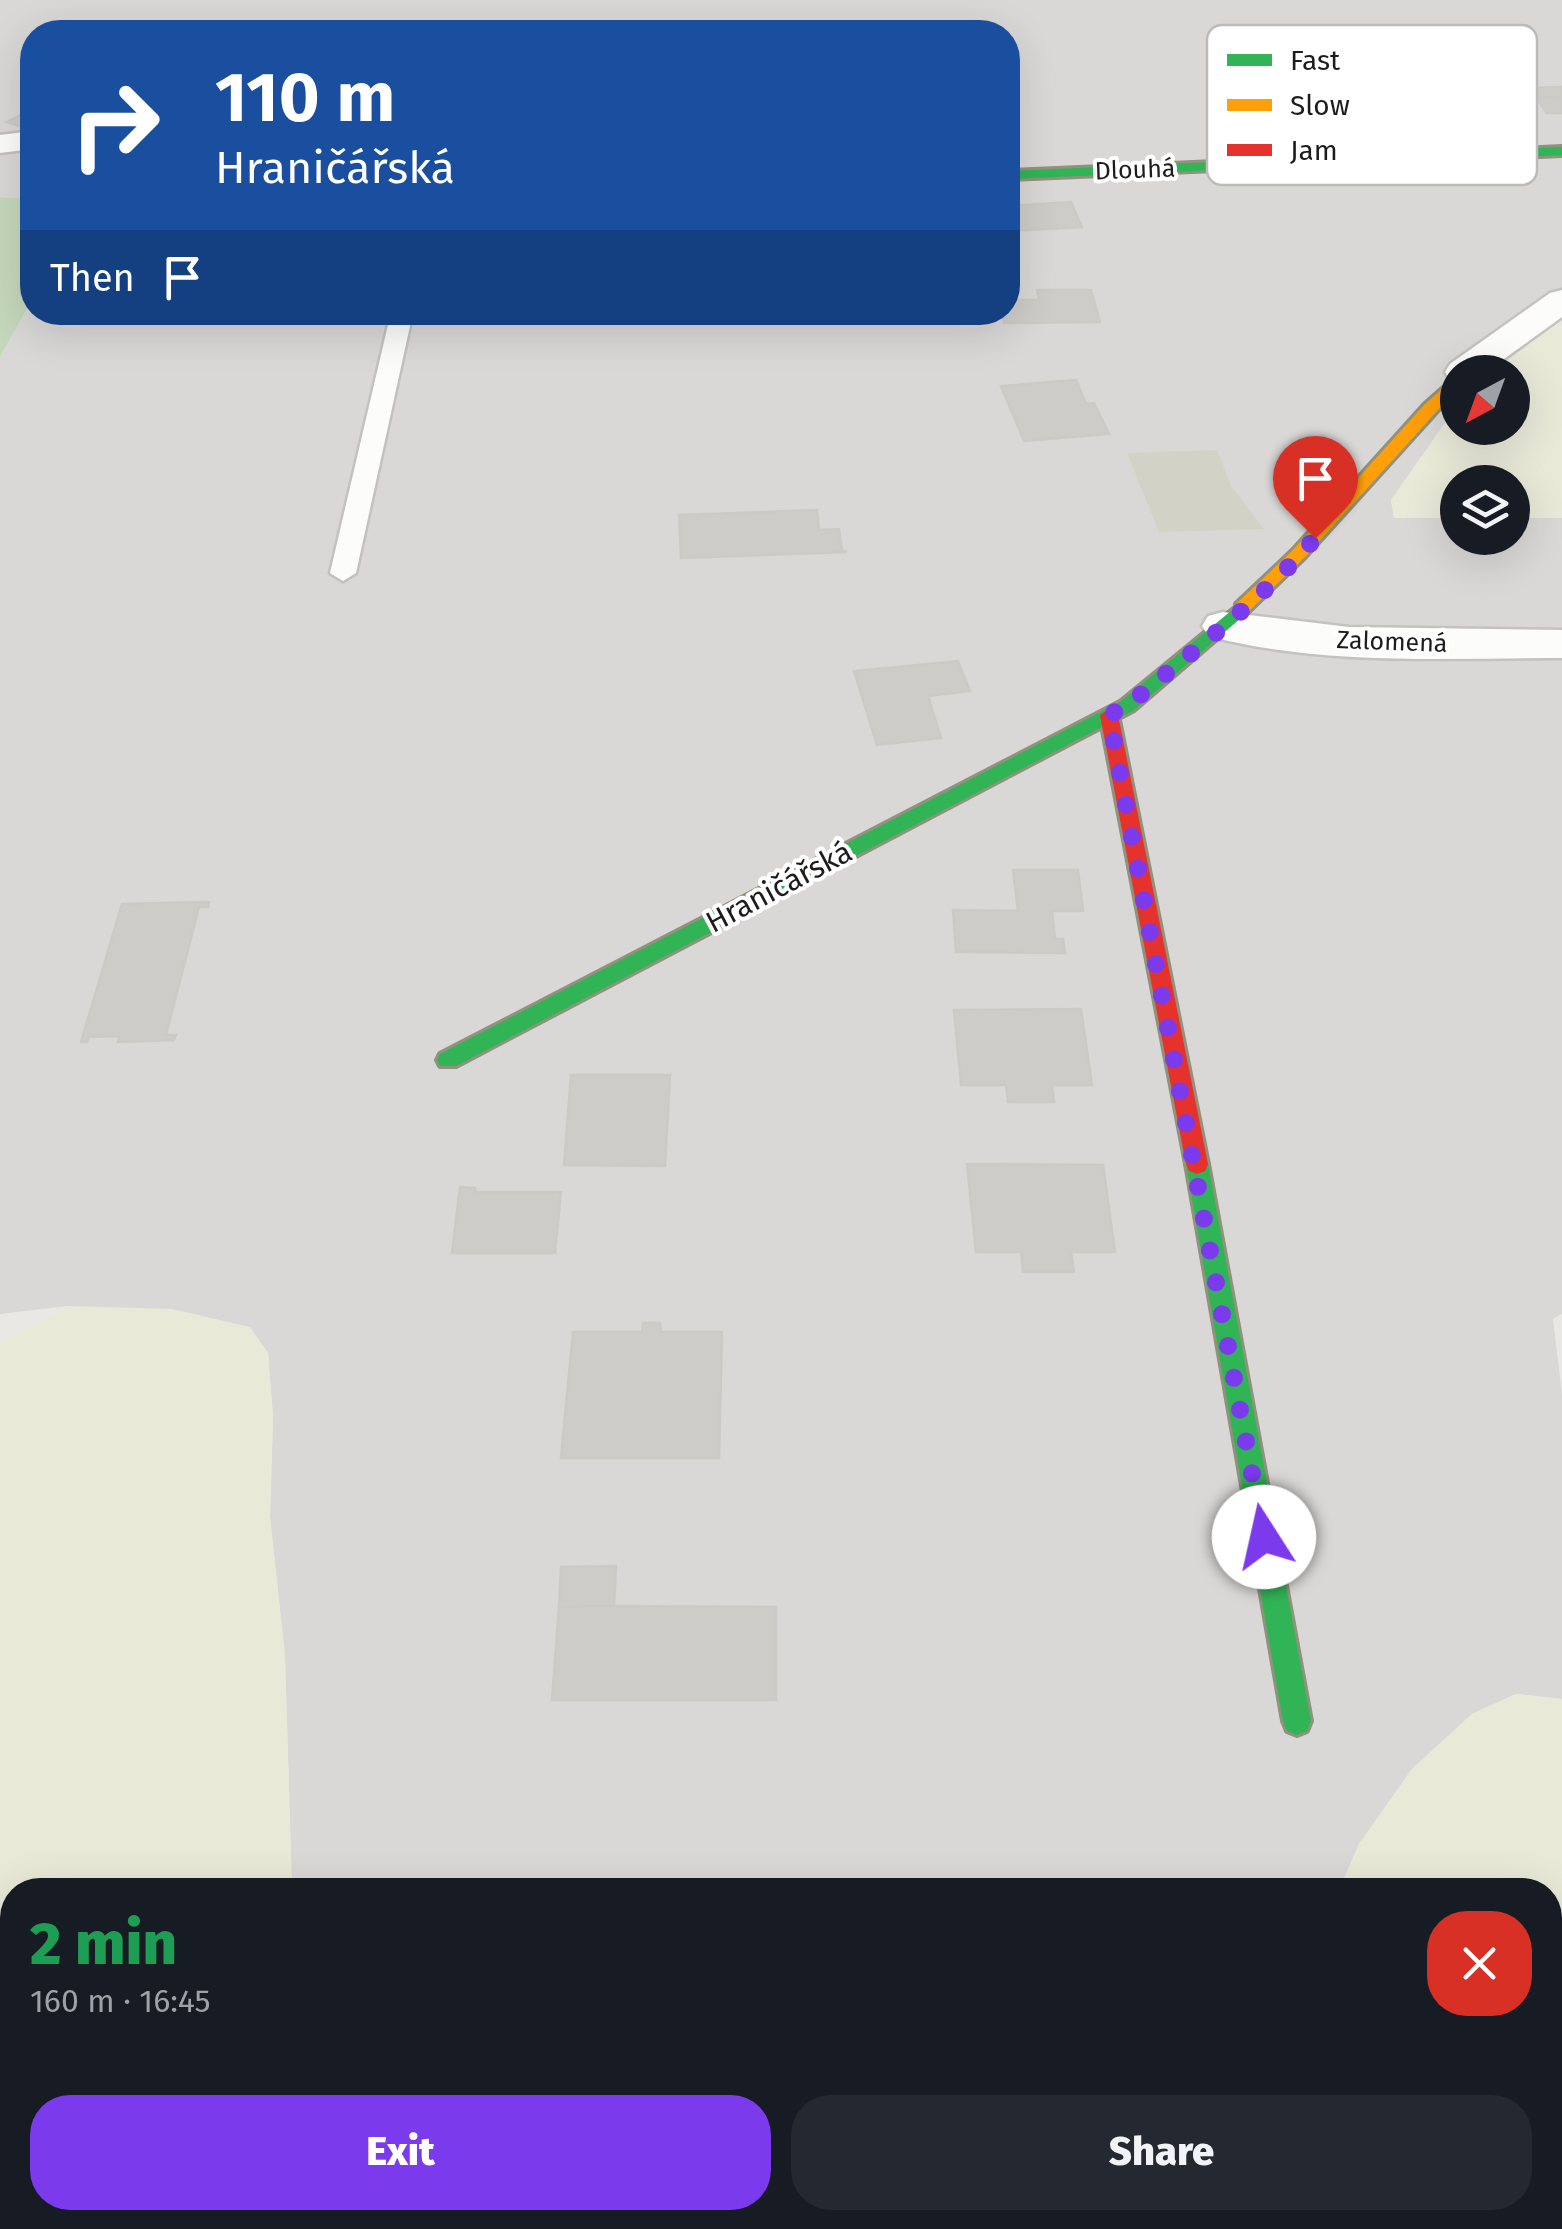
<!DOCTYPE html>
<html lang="en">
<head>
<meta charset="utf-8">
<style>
	:root { --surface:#171b24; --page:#242831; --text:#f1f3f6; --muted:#9ea1a6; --accent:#7c3aed }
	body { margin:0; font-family:"Fira Sans",sans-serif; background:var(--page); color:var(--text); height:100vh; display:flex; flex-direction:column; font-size:38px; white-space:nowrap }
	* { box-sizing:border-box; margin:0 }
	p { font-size:32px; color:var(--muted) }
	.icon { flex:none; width:55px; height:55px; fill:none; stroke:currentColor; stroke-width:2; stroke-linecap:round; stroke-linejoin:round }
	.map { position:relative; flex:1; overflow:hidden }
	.sheet { position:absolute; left:0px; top:1878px; width:1562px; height:352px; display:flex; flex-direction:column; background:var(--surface); border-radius:40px 40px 0 0; box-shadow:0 10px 40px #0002 }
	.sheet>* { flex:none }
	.guide { position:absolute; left:20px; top:20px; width:1000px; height:305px; border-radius:40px; box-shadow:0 10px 40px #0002; background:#1a4fa0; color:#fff; overflow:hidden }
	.needle { width:65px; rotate:221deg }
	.buttons { position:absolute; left:1440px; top:355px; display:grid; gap:20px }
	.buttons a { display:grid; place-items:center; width:90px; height:90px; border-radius:50%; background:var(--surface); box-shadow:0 10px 40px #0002; font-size:50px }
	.pin { position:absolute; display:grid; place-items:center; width:85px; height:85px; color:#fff; margin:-102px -42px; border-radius:50% 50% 50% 0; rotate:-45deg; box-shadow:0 0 10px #0007 }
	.pin .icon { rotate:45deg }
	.me { position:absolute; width:110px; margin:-55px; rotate:350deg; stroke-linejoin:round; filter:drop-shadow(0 0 8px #0008) }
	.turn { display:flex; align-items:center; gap:35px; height:210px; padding:0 30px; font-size:45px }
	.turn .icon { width:130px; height:130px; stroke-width:2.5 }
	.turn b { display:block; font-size:70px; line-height:85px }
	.then { display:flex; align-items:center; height:95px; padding:0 30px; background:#0003; gap:20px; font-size:38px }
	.round { display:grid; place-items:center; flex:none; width:105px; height:105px; border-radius:40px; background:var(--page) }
	.summary { display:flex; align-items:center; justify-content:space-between; height:170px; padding:0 30px }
	h1 { font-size:60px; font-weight:800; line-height:75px; color:#1e9e55 }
	.cta { display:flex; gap:20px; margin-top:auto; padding:20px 30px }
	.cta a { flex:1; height:115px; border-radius:40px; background:var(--accent); color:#fff; font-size:40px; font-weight:800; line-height:115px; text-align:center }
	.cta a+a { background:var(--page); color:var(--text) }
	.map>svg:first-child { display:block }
	.residential { fill:#d9d8d6 }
	.construction { fill:#d3d2c6 }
	.farmland { fill:#e9e9d8 }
	.forest { fill:#c5d7bb }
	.building { fill:#ceccc9; stroke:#cdcac6; stroke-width:2.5 }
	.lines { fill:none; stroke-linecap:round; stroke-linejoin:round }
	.lane-casing { stroke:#c3c2c0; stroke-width:5 }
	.street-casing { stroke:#c3c2c0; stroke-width:5 }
	.fast-casing { stroke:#90927e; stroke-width:6 }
	.slow-casing { stroke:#90927e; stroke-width:6 }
	.jam-casing { stroke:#90927e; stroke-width:6 }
	.lane { fill:#fcfcfb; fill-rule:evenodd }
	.street { fill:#fcfcfb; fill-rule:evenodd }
	.fast { fill:#30b455; fill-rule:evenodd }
	.slow { fill:#ff9f0a; fill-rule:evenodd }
	.jam { fill:#e5322d; fill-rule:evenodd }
	.route { stroke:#7c3aed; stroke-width:18; stroke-dasharray:0 32.4 }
	.labels { text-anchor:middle; stroke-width:8; stroke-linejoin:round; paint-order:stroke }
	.far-street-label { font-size:25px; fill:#1c1c1c; stroke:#fff }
	.street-label { font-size:30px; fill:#1c1c1c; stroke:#fff }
	.key { fill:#fff; stroke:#bbb; stroke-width:2.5 }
	.key-label { font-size:28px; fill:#1c1c1c }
</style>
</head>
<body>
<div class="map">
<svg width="1562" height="2229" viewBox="0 0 1562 2229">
	<rect width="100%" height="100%" fill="#eae8e4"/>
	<!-- residential -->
	<path class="residential" d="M 0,0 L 1562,0 L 1562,317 L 1490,372 L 1458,372 L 1457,406 L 1391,500 L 1394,518 L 1457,518 L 1458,538 L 1512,538 L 1513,518 L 1562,518 L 1562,1314 L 1553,1319 L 1562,1394 L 1562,1699 L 1516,1694 L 1472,1714 L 1412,1769 L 1359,1844 L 1339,1890 L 292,1890 L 285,1656 L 270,1517 L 273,1417 L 268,1353 L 68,1306 L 0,1314 L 0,357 L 32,300 L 32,312 L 1008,312 L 1008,32 L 32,32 L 32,199 L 0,197 Z"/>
	<!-- construction -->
	<path class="construction" d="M 1217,450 L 1231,486 L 1264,529 L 1159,532 L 1127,453 Z"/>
	<!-- farmland -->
	<g class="farmland">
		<path d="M 1562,317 L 1562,518 L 1513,518 L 1512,482 L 1458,482 L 1457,518 L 1394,518 L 1391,500 L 1457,406 L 1458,428 L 1512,428 L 1512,372 L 1490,372 Z"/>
		<path d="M 68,1306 L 172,1309 L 250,1327 L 268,1353 L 273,1417 L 270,1517 L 285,1656 L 292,1890 L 12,1890 L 12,2218 L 1550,2218 L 1550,1890 L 1339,1890 L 1359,1844 L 1412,1769 L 1472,1714 L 1516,1694 L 1562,1699 L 1562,2229 L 0,2229 L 0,1344 Z"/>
	</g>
	<!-- forest -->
	<path class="forest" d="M 0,197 L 32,199 L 32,300 L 0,357 Z"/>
	<!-- building -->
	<g class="building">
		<path d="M 126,24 L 165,25 L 161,32 L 120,32 Z"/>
		<path d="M 1562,87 L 1562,97 L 1536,98 L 1529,88 Z"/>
		<path d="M 1562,97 L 1562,113 L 1547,113 L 1536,98 Z"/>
		<path d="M 32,109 L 32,127 L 29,129 L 7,122 Z"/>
		<path d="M 1071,202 L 1082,227 L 1008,231 L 1008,206 Z"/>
		<path d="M 1037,290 L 1091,290 L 1100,322 L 1004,323 L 1002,312 L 1008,312 L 1008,300 L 1039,300 Z"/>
		<path d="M 1076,380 L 1086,404 L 1094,403 L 1109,434 L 1024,441 L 1001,386 Z"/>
		<path d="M 817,510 L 819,530 L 839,529 L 842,550 L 847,552 L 681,558 L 679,515 Z"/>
		<path d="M 958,661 L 970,691 L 928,696 L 941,738 L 877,745 L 854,671 Z"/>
		<path d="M 1013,870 L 1078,870 L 1083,911 L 1052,911 L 1055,939 L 1063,939 L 1065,953 L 956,952 L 953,910 L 1018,911 Z"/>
		<path d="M 209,902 L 208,907 L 199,907 L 166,1035 L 176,1035 L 174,1040 L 118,1042 L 120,1036 L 89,1037 L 87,1042 L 81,1042 L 122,904 Z"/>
		<path d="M 1081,1009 L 1092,1085 L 1052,1085 L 1054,1102 L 1008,1102 L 1006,1085 L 961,1085 L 954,1010 Z"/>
		<path d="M 571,1075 L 670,1075 L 665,1166 L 564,1165 Z"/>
		<path d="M 967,1164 L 1103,1165 L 1115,1252 L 1071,1252 L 1074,1272 L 1023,1272 L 1021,1252 L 976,1252 Z"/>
		<path d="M 460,1187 L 475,1188 L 475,1192 L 561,1192 L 555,1253 L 452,1253 Z"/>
		<path d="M 643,1323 L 660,1323 L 661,1332 L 722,1332 L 719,1458 L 561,1458 L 573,1332 L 642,1332 Z"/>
		<path d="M 616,1566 L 614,1606 L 559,1607 L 561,1567 Z"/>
		<path d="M 614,1606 L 776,1607 L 776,1700 L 552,1700 L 559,1607 Z"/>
	</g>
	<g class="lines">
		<defs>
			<path id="lane" d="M 391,312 L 413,312 L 356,573 L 343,581 L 330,573 Z"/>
			<g id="street">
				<path d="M 32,131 L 32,149 L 0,153 L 0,135 Z"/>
				<path d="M 1562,290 L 1562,317 L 1486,372 L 1458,372 L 1458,382 L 1450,380 L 1445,372 L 1450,364 L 1550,293 Z"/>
				<path d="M 1223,612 L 1349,627 L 1562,630 L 1562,658 C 1445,658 1322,666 1208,636 L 1202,626 L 1208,616 Z"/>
			</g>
			<g id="fast">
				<path d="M 1562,147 L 1562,155 L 1008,179 L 1008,171 Z"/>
				<path d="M 1242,602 L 1248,604 L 1248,612 L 1134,710 L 456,1066 L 440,1066 L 437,1060 L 440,1054 L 1120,702 Z"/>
				<path d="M 1197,1154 L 1205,1157 L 1208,1164 L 1311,1721 L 1307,1731 L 1297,1735 L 1287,1731 L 1283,1721 L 1186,1164 L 1189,1157 Z"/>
			</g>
			<path id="slow" d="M 1458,375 L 1458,388 L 1305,557 L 1248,612 L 1236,612 L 1236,604 L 1293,550 L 1425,404 Z"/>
			<path id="jam" d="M 1109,709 L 1118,715 L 1208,1164 L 1205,1171 L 1197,1174 L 1189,1171 L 1186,1164 L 1100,715 Z"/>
		</defs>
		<!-- lane casing -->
		<use href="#lane" class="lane-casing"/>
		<!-- street casing -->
		<use href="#street" class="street-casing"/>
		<!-- fast casing -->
		<use href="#fast" class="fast-casing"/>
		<!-- slow casing -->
		<use href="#slow" class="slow-casing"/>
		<!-- jam casing -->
		<use href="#jam" class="jam-casing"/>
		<!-- lane -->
		<use href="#lane" class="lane"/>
		<!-- street -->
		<use href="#street" class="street"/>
		<!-- fast -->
		<use href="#fast" class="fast"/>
		<!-- slow -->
		<use href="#slow" class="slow"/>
		<!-- jam -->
		<use href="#jam" class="jam"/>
	</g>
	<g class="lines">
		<!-- route -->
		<path class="route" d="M 1264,1537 L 1109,715 L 1127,706 C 1191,652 1260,602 1315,538"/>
	</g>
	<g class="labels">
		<!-- far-street labels -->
		<g class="far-street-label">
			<text transform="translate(1135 169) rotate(-2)" y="9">Dlouhá</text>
			<text transform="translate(1392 641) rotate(2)" y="9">Zalomená</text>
		</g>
		<!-- street labels -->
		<g class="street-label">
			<text transform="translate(779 887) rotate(-28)" y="10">Hraničářská</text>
		</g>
	</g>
	<!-- legend -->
	<rect x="1207" y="25" width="330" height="160" rx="15" class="key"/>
	<rect x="1227" y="54" width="45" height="12" fill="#30b455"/>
	<rect x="1227" y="99" width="45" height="12" fill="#ff9f0a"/>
	<rect x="1227" y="144" width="45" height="12" fill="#e5322d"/>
	<g class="key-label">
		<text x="1290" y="70">Fast</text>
		<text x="1290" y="115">Slow</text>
		<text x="1290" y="160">Jam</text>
	</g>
</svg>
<div class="buttons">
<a><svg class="needle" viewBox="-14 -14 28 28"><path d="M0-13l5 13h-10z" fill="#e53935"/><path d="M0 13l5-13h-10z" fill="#9ea1a6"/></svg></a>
<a><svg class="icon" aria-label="layers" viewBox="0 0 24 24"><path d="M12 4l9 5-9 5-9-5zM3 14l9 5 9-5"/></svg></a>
</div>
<div class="pin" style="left:1315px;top:538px;background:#d93025"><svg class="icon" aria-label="arrive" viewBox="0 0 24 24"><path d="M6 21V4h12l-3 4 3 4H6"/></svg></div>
<svg class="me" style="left:1264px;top:1537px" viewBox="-20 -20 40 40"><circle r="19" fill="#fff"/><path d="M0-13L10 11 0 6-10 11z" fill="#7c3aed"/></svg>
<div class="guide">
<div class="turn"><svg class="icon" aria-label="right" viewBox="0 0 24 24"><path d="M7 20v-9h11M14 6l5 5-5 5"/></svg><div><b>110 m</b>Hraničářská</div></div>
<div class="then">Then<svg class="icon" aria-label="arrive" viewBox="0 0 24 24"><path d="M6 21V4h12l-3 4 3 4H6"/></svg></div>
</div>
<section class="sheet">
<div class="summary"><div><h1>2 min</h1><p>160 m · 16:45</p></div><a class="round" style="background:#d93025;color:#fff"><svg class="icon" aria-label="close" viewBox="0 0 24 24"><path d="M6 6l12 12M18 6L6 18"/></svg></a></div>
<div class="cta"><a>Exit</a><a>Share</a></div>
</section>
</div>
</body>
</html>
